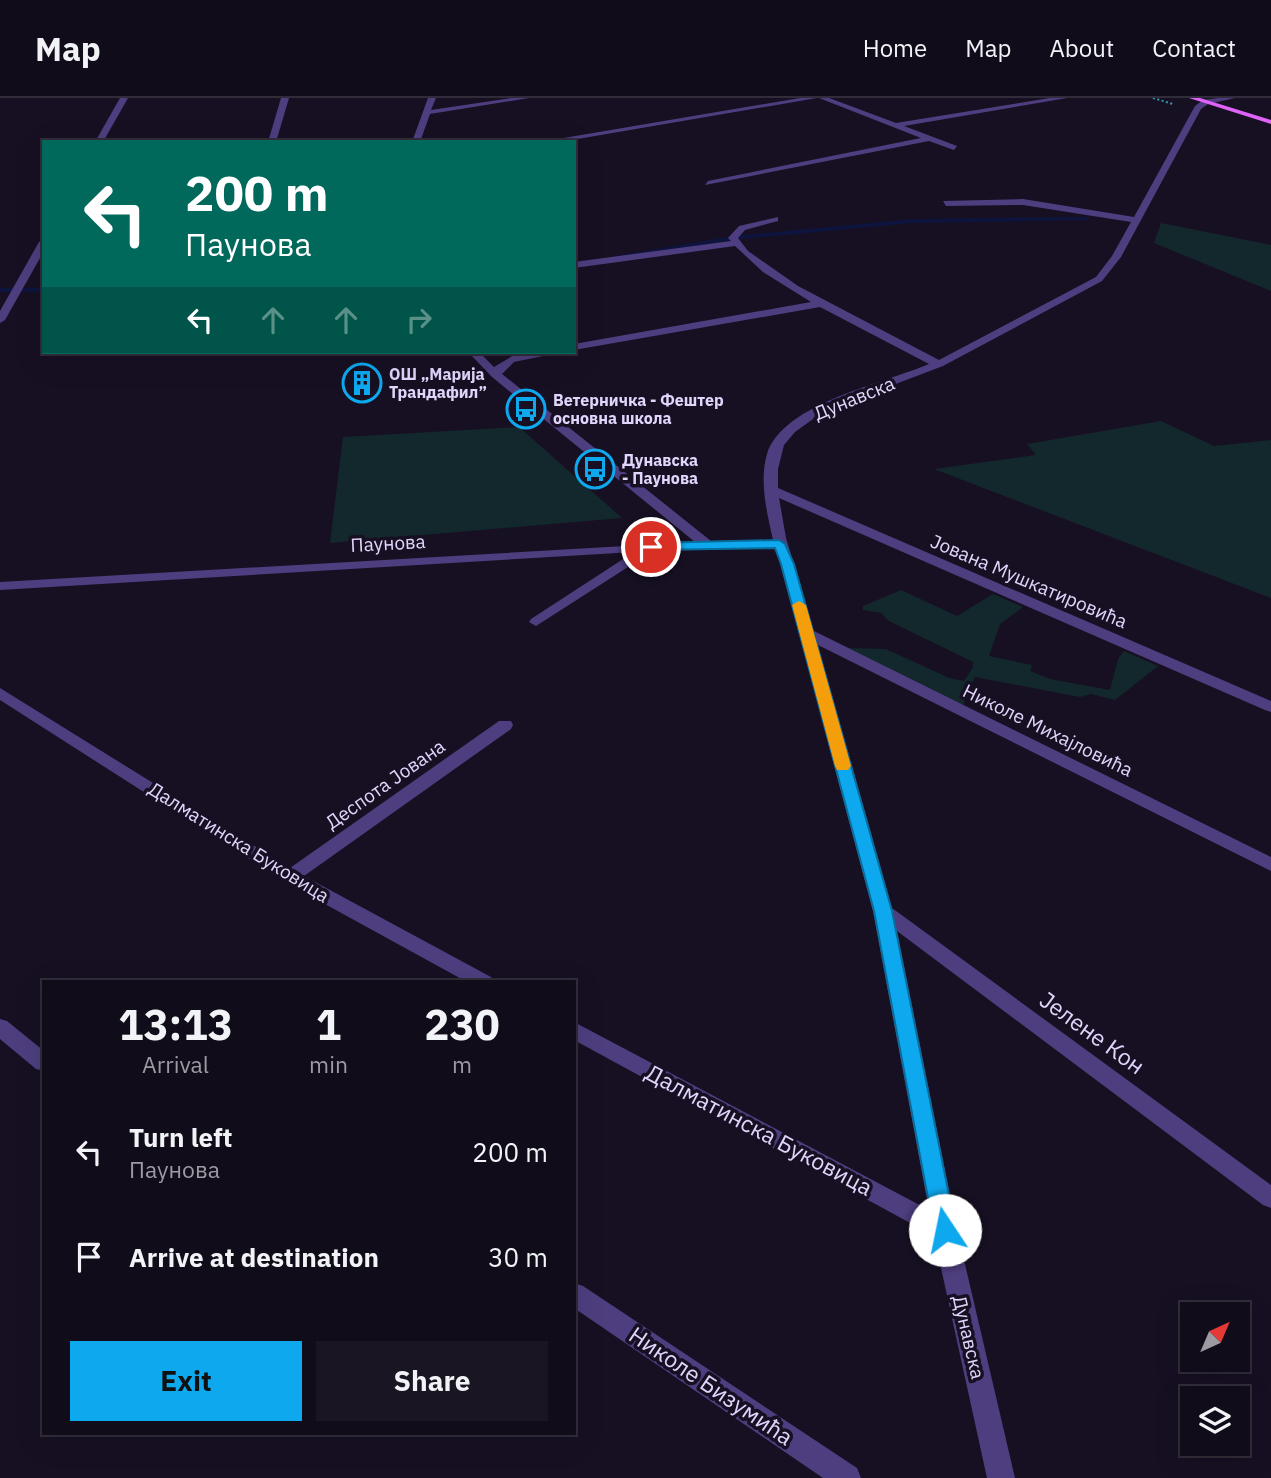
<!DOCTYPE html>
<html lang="en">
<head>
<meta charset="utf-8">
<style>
	:root { --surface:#110c1a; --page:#1a1523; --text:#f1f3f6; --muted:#9c9ba2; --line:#302c39; --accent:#0ea8ef }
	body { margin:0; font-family:"IBM Plex Sans",sans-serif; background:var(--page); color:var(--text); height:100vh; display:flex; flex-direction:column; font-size:26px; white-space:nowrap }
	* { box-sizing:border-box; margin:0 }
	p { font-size:23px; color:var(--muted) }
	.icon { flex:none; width:38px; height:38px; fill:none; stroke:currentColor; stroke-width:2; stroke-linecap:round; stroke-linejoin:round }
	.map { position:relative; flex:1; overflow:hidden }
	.panel { position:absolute; left:42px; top:882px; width:534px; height:455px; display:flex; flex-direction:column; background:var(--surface); border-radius:0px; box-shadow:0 7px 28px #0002,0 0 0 2px var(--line) }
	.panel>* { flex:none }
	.banner { position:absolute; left:42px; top:42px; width:534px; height:214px; border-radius:0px; box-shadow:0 7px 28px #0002,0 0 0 2px var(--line); background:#00695c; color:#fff; overflow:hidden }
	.needle { width:46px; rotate:44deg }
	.controls { position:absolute; left:1180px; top:1204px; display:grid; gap:14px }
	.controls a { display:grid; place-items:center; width:70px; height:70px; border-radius:0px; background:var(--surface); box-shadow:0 7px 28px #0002,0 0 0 2px var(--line); font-size:35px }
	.pin { position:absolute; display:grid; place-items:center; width:60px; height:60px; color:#fff; margin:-30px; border:4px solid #fff; border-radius:50%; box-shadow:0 2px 7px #0007 }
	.me { position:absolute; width:77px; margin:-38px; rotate:349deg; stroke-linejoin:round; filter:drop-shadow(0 0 5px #0008) }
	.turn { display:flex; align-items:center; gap:24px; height:147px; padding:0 28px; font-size:32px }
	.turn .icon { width:91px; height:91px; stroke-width:2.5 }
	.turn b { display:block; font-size:49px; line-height:60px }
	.lanes { display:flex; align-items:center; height:66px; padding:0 28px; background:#0003; justify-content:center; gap:35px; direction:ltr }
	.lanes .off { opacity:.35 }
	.eta { display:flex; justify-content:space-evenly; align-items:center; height:119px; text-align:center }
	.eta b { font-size:42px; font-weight:700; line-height:49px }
	.action { display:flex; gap:14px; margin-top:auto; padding:14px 28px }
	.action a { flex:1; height:80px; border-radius:0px; background:var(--accent); color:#111; font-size:28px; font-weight:700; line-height:80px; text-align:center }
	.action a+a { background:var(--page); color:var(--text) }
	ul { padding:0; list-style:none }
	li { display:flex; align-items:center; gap:21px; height:105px; padding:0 28px }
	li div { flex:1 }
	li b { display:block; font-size:26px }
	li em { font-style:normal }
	header { display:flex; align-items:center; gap:42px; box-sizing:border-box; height:98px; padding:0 35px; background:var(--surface); border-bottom:2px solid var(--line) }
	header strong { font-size:33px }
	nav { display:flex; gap:38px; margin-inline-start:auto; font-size:24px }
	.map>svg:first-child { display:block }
	.green { fill:#13282d }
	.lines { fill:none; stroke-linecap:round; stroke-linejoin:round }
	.stream { fill:#0d153f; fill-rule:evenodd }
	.path { stroke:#369caf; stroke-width:2; stroke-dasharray:2 2.5; stroke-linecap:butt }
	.minor { fill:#4e3e7f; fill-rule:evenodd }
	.major { fill:#de63f6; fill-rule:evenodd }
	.route { fill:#0ea8ef; stroke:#096d9b; stroke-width:2 }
	.slow { fill:#f59e0b }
	.labels { text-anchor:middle; stroke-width:7; stroke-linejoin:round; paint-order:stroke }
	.far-poi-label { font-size:16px; font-weight:bold; fill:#e2d5fc; stroke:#171023; text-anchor:start }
	.street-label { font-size:19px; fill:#e2d5fc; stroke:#171023 }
	.near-street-label { font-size:23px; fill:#e2d5fc; stroke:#171023 }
</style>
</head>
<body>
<header>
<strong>Map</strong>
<nav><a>Home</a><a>Map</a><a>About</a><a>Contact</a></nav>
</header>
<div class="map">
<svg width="1271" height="1380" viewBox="0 0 1271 1380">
	<rect width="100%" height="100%" fill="#171023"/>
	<!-- green -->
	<g class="green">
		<path d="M 1161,125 L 1271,147 L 1271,193 L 1154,145 Z"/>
		<path d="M 1161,323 L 1214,348 L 1271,342 L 1271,500 L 934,371 L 1036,357 L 1027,346 Z"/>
		<path d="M 519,329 L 622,420 L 330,445 L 343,339 Z"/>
		<path d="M 901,492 L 957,518 L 993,496 L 1023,509 L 1000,526 L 989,558 L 1032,567 L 1030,573 L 1050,581 L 1110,592 L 1118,561 L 1124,553 L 1158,568 L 1115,602 L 1091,596 L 1080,599 L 975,579 L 963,607 L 848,550 L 886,551 L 949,580 L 964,583 L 973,569 L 973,564 L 889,523 L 881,515 L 863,512 L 863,508 Z"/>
	</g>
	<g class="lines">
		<!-- stream -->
		<g class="stream">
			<path d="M 1087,119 L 1089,122 L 913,125 L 733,142 L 613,161 L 610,159 L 733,138 L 913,121 Z"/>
			<rect x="0" y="190" width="44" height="4"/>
		</g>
		<!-- path -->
		<path class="path" d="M 1153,0 L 1173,6"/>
		<!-- minor -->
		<g class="minor">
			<path d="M 120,0 L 128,0 L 103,44 L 95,44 Z"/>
			<path d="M 281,0 L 289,0 L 276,44 L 268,44 Z"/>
			<path d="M 428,0 L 436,0 L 431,12 L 511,0 L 529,0 L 430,16 L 420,44 L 412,44 Z"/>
			<path d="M 800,0 L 817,0 L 560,44 L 540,44 Z"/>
			<path d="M 819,0 L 829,0 L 896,25 L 1050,0 L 1067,0 L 904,28 L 957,48 L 954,52 L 929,43 L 705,87 L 708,83 L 921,40 Z"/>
			<path d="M 1218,0 L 1235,0 L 1208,6 L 1201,11 L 1121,159 L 1102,183 L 943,268 L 856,301 L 813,321 L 795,334 L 784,347 L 778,371 L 778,390 L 1271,603 L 1271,614 L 1265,612 L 779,400 L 786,440 L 814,533 L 1271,759 L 1271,773 L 818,547 L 892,810 L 1271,1087 L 1271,1110 L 1263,1107 L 897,833 L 957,1132 L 1015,1380 L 987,1380 L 934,1138 L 574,942 L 574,924 L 929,1112 L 873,813 L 776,450 L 653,453 L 536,528 L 529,524 L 531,521 L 634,454 L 0,492 L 0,484 L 695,444 L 492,279 L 468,254 L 479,254 L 494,269 L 514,257 L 554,254 L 553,256 L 514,264 L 502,276 L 711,443 L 773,442 C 767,415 759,383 767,356 C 783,305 885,285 929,266 L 820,209 L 574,252 L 574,246 L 811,204 L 763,174 L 735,148 L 574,170 L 574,164 L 731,143 L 728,140 L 739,128 L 778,119 L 778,123 L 745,132 L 738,140 L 748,153 L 798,188 L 939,262 L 1096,179 L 1112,158 L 1131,124 L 1023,107 L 946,108 L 943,103 L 1023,101 L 1134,119 L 1195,8 L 1203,2 Z"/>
			<path d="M 44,141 L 44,153 L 5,222 L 0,225 L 0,213 L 39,144 Z"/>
			<path d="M 0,590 L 290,770 L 499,623 L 511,623 L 513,627 L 511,631 L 304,778 L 491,879 L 494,884 L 467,884 L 283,783 L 0,602 Z"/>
			<path d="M 0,921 L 7,923 L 44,953 L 44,973 L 36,971 L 0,941 Z"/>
			<path d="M 574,1185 L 583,1188 L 857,1370 L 861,1380 L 823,1380 L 574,1210 Z"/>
		</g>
		<!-- major -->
		<path class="major" d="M 1189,0 L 1200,0 L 1271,22 L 1271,26 Z"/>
	</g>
	<!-- route -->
	<path class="route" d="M 779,442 L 785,446 L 794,466 L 892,813 L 956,1132 L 952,1138 L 945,1141 L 937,1138 L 934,1132 L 874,813 L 781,466 L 775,450 L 651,452 L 645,449 L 651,445 Z"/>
	<!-- slow -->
	<path class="slow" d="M 799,503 L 806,507 L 851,668 L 848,672 L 837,672 L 835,668 L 792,507 Z"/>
	<!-- icons -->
	<defs>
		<symbol id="building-ring" viewBox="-11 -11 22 22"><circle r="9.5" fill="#171023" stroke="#0ea8ef" stroke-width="1.5"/><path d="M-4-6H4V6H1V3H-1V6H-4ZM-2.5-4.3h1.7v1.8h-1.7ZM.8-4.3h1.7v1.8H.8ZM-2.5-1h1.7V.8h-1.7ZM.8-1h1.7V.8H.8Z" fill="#0ea8ef"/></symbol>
		<symbol id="bus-ring" viewBox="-11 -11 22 22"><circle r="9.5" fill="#171023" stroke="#0ea8ef" stroke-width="1.5"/><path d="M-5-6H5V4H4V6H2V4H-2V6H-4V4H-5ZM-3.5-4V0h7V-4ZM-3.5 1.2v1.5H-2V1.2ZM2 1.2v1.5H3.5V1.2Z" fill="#0ea8ef"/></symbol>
	</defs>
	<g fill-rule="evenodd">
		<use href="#building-ring" x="340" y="263" width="44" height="44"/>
		<use href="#bus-ring" x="504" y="289" width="44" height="44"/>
		<use href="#bus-ring" x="573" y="349" width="44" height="44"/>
	</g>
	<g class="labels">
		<!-- far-poi labels -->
		<g class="far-poi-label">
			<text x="389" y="282">ОШ „Марија<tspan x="389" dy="18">Трандафил”</tspan></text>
			<text x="553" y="308">Ветерничка - Фештер<tspan x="553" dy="18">основна школа</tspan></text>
			<text x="622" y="368">Дунавска<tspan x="622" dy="18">- Паунова</tspan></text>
		</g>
		<!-- street labels -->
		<g class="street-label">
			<text transform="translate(854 300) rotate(-22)" y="7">Дунавска</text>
			<text transform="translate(388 445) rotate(-3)" y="7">Паунова</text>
			<text transform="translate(1029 483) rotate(23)" y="7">Јована Мушкатировића</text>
			<text transform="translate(1048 632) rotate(26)" y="7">Николе Михајловића</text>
			<text transform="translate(385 686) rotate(-35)" y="7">Деспота Јована</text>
			<text transform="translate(239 744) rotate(32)" y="7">Далматинска Буковица</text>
			<text transform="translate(969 1239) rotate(77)" y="7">Дунавска</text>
		</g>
		<!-- near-street labels -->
		<g class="near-street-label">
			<text transform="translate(1092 935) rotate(36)" y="8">Јелене Кон</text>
			<text transform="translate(759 1032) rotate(28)" y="8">Далматинска Буковица</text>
			<text transform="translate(711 1288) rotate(34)" y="8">Николе Бизумића</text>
		</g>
	</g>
</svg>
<div class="controls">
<a><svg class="needle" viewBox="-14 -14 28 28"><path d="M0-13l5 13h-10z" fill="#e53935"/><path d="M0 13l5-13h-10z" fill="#9c9ba2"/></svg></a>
<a><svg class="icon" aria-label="layers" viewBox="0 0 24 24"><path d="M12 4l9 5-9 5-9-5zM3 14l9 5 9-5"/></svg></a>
</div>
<div class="pin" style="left:651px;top:449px;background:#d93025"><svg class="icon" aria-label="arrive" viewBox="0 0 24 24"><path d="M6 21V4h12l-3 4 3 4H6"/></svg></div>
<svg class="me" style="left:945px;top:1132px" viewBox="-20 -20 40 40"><circle r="19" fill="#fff"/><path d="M0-13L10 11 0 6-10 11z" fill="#0ea8ef"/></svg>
<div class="banner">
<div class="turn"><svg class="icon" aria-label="left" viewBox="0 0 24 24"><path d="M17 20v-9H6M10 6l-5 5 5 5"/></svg><div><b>200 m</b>Паунова</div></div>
<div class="lanes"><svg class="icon" aria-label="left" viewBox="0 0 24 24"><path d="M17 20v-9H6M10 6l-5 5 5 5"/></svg><svg class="icon off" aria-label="ahead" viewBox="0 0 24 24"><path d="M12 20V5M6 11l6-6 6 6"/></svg><svg class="icon off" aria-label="ahead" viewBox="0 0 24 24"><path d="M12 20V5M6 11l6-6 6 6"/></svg><svg class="icon off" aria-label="right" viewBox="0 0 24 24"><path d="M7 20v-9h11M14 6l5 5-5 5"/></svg></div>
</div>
<section class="panel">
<div class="eta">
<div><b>13:13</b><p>Arrival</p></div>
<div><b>1</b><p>min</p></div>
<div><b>230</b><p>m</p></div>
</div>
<ul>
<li><svg class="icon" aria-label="left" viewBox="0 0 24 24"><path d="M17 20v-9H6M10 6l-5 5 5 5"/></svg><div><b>Turn left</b><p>Паунова</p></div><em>200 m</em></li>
<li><svg class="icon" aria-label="arrive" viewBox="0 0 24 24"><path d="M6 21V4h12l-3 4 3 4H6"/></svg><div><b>Arrive at destination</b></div><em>30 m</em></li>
</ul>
<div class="action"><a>Exit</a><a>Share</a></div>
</section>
</div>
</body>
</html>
